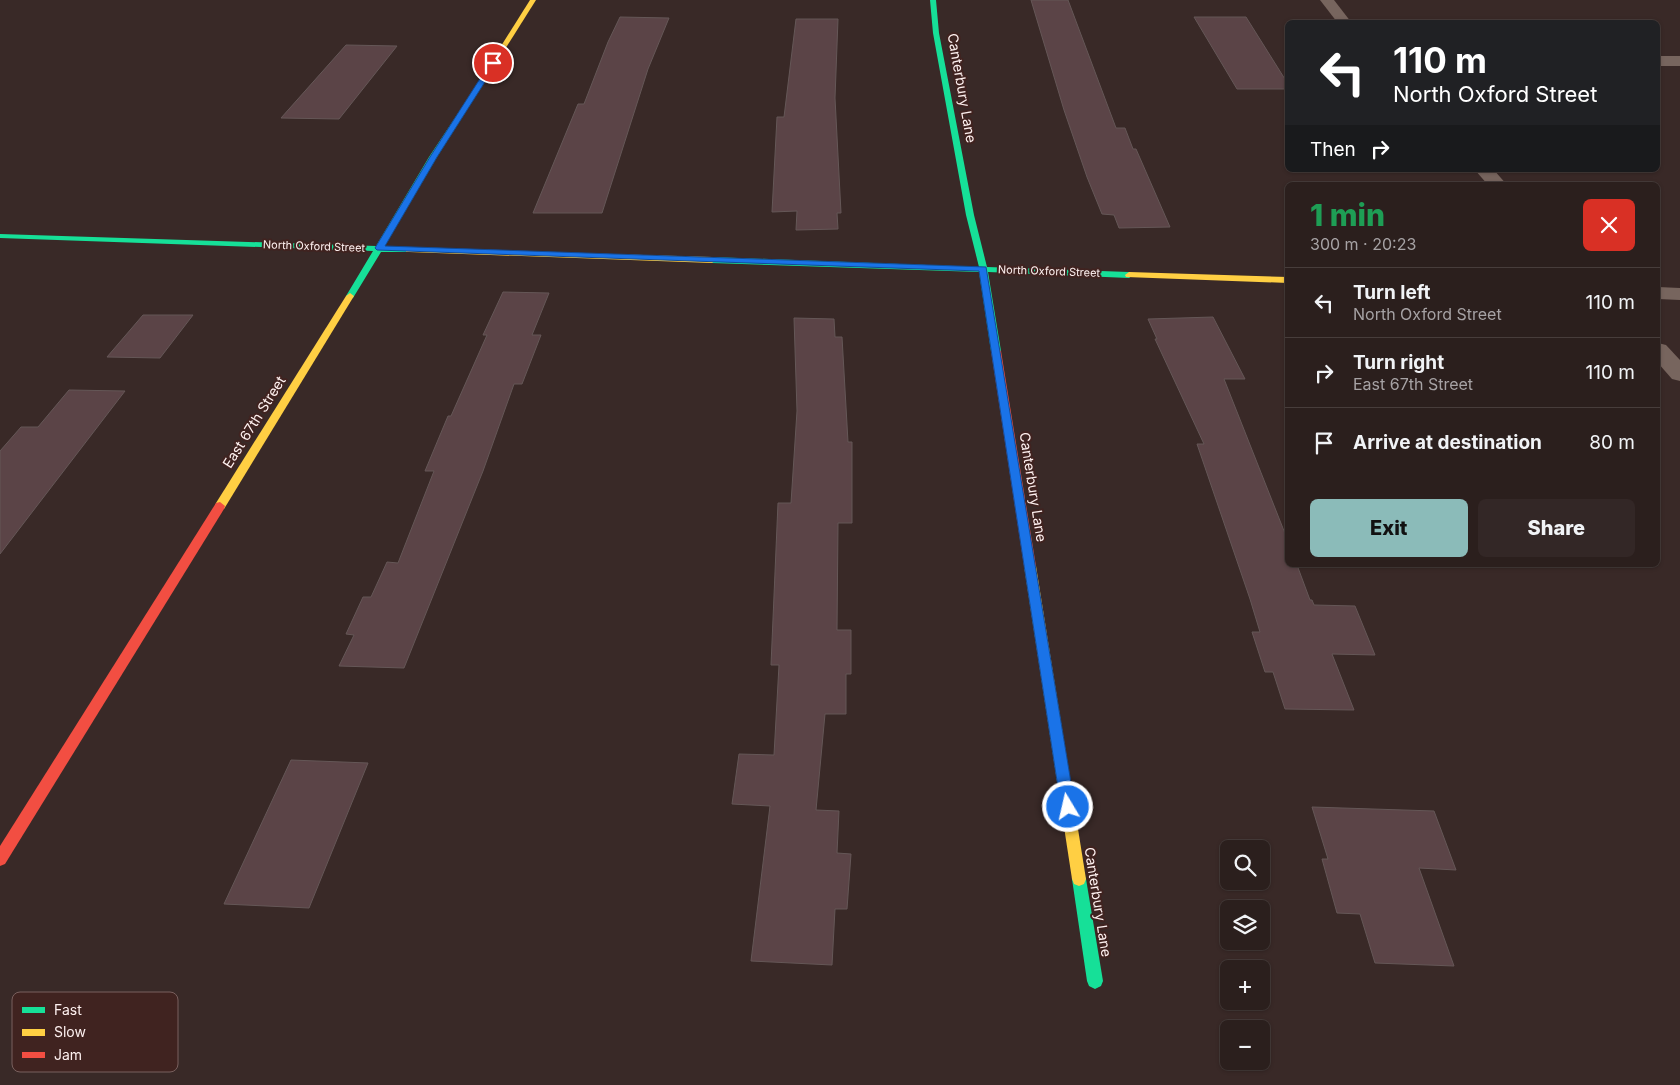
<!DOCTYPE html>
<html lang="en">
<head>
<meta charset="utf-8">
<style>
	:root { --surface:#2b1f1d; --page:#332726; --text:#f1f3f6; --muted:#a6a2a4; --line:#473d3b; --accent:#8bbbb9 }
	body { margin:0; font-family:Inter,sans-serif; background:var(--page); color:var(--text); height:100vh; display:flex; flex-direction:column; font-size:19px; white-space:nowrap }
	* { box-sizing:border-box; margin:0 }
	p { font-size:16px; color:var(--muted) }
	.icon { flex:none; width:28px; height:28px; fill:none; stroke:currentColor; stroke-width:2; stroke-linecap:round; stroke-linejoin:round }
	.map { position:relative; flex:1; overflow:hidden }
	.drawer { position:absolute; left:1285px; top:182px; width:375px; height:385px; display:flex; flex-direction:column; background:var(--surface); border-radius:8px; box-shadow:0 1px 4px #0004,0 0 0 1px var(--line) }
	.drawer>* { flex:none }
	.top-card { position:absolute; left:1285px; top:20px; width:375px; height:152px; border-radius:8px; box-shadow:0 1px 4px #0004,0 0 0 1px var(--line); background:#202124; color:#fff; overflow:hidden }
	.controls { position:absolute; left:1220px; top:840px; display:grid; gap:10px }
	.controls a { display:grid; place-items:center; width:50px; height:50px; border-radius:8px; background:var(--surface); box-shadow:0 1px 4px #0004,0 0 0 1px var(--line); font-size:25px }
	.pin { position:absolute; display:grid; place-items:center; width:42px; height:42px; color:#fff; margin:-21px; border:2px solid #fff; border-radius:50%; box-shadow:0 1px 5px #0007 }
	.me { position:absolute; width:55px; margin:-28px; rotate:351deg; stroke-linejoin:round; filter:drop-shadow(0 0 4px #0008) }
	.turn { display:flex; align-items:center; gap:18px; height:105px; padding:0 25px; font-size:22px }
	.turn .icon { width:65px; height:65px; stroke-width:2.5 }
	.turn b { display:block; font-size:35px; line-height:42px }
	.then { display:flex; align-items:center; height:48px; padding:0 25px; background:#0003; gap:10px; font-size:19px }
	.round { display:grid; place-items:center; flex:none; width:52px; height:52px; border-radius:8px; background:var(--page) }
	.headline { display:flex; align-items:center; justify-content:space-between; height:85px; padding:0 25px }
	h1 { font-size:30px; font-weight:800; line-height:38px; color:#1e9e55 }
	.action { display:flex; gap:10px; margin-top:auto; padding:10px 25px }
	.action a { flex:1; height:58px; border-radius:8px; background:var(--accent); color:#111; font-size:20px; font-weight:800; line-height:58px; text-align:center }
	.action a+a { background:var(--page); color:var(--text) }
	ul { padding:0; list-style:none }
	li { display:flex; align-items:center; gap:15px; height:70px; padding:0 25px; border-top:1px solid var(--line) }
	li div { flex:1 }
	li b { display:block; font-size:19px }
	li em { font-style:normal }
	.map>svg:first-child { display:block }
	.building { fill:#5b4447; stroke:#655757 }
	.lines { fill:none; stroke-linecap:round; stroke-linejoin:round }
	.street { fill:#77655e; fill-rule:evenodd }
	.fast { fill:#16e098; fill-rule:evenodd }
	.slow { fill:#ffcf43; fill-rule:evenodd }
	.jam { fill:#f24e42; fill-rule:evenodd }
	.route { fill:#1a73e8; stroke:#114b97 }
	.labels { text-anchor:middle; stroke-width:4; stroke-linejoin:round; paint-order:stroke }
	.far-street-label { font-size:11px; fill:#fdf0ef; stroke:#402320 }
	.street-label { font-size:14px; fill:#fdf0ef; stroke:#402320 }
	.key { fill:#402320; stroke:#79605e; stroke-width:1 }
	.key-label { font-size:14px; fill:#fdf0ef }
</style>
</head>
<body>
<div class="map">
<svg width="1680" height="1085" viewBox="0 0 1680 1085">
	<rect width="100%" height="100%" fill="#392927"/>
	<!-- building -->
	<g class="building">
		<path d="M 1031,0 L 1068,0 L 1116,128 L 1125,128 L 1133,149 L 1136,149 L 1170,227 L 1119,228 L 1114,215 L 1102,214 L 1087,177 L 1064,110 Z"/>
		<path d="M 620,17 L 669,18 L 648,69 L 602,213 L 533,213 L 578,104 L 584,104 L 608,42 Z"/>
		<path d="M 1194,17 L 1246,17 L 1288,84 L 1288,89 L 1237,89 Z"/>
		<path d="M 796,19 L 838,19 L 835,98 L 841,213 L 837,213 L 838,229 L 796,230 L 797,211 L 772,212 L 777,117 L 784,117 Z"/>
		<path d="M 346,45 L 397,46 L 339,119 L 281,118 Z"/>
		<path d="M 503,292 L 549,293 L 532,335 L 541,335 L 522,384 L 514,384 L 483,471 L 404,668 L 339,666 L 354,635 L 346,634 L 363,597 L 371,597 L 387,562 L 398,563 L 434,471 L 425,471 L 448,416 L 451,416 L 487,335 L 483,335 Z"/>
		<path d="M 143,315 L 193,315 L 160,358 L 107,357 Z"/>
		<path d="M 1213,317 L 1245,379 L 1224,379 L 1288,541 L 1288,565 L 1297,565 L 1310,600 L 1312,600 L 1314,605 L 1355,606 L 1375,655 L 1332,654 L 1354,710 L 1285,709 L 1273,672 L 1265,672 L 1252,632 L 1260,632 L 1250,599 L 1197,444 L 1204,444 L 1155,339 L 1157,339 L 1148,319 Z"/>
		<path d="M 794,318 L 834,319 L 835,337 L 842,337 L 848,442 L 852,442 L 852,523 L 838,523 L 837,630 L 851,630 L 851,674 L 846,674 L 846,714 L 825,714 L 816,810 L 839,811 L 837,853 L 851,854 L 847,909 L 835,909 L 832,965 L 751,961 L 770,806 L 732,804 L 739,754 L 774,755 L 779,665 L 771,665 L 778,503 L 791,503 L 797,411 Z"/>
		<path d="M 69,390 L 125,391 L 0,554 L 0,451 L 21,427 L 38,427 Z"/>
		<path d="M 291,760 L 368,763 L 309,908 L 224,904 Z"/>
		<path d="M 1312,807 L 1434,811 L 1456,870 L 1419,868 L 1454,966 L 1375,963 L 1360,914 L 1337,913 L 1322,859 L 1328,859 Z"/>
	</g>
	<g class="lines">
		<!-- street -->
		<g class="street">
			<path d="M 1320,0 L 1334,0 L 1351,22 L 1337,22 Z"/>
			<rect x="1658" y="56" width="22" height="10"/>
			<path d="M 1475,170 L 1494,170 L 1507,185 L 1488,185 Z"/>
			<path d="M 1658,287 L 1680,288 L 1680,300 L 1658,299 Z"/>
			<path d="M 1658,343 L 1666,345 L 1680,360 L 1680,381 L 1672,379 L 1658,363 Z"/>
		</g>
		<!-- fast -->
		<g class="fast">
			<path d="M 930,0 L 936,0 L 939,33 L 974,215 L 987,267 L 1129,272 L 1133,275 L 1129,278 L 988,272 L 1001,351 L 996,354 L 991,351 L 979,272 L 712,263 L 708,260 L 712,257 L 979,267 L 966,215 L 933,33 Z"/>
			<path d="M 480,80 L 485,81 L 437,157 L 384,247 L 409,248 L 413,250 L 409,252 L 381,252 L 353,298 L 350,299 L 346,296 L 373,251 L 0,238 L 0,234 L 376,246 L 429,157 Z"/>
			<path d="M 1079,872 L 1084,874 L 1086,879 L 1103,981 L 1101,986 L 1095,989 L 1089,986 L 1087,981 L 1072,879 L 1074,874 Z"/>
		</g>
		<!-- slow -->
		<g class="slow">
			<path d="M 530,0 L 536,0 L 485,81 L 480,82 L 479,81 Z"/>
			<path d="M 406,248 L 712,257 L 716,260 L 712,263 L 409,252 L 406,252 Z"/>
			<path d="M 1129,272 L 1288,277 L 1288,283 L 1126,277 L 1125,275 Z"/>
			<path d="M 350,293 L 354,296 L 224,509 L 216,509 L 215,506 L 216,503 L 346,296 Z"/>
			<path d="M 1030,562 L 1036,566 L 1086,879 L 1084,884 L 1079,886 L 1074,884 L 1072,879 L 1024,566 Z"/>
		</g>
		<!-- jam -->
		<g class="jam">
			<path d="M 996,348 L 1001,351 L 1036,566 L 1030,570 L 1024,566 L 991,351 Z"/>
			<path d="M 220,502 L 225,506 L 224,509 L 5,864 L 0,866 L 0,846 L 216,503 Z"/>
		</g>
	</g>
	<!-- route -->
	<path class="route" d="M 493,61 L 497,63 L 437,157 L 385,246 L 986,267 L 1075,807 L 1073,812 L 1068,814 L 1063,812 L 1061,807 L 979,271 L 377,250 L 375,248 L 430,157 L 490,63 Z"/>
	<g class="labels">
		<!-- far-street labels -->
		<g class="far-street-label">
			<text transform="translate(314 246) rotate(2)" y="4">North Oxford Street</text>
			<text transform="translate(1049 271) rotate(2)" y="4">North Oxford Street</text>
		</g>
		<!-- street labels -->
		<g class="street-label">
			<text transform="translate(962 88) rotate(80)" y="5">Canterbury Lane</text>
			<text transform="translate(254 422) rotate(-58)" y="5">East 67th Street</text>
			<text transform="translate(1033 487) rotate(81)" y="5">Canterbury Lane</text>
			<text transform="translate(1098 902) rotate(81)" y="5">Canterbury Lane</text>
		</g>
	</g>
	<!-- legend -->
	<rect x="12" y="992" width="166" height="80" rx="8" class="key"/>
	<rect x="22" y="1007" width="23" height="6" fill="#16e098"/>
	<rect x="22" y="1029" width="23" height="7" fill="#ffcf43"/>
	<rect x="22" y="1052" width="23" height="6" fill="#f24e42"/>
	<g class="key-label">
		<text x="54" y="1015">Fast</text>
		<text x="54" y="1037">Slow</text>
		<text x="54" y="1060">Jam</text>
	</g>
</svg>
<div class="controls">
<a><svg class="icon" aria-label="search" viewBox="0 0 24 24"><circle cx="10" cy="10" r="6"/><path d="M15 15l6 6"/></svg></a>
<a><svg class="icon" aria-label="layers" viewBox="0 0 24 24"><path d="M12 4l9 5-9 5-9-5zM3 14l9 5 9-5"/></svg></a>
<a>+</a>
<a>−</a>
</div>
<div class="pin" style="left:493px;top:63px;background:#d93025"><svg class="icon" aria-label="arrive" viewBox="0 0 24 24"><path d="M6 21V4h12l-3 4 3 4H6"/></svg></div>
<svg class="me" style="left:1068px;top:807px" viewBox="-20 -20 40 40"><circle r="17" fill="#1a73e8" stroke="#fff" stroke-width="3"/><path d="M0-11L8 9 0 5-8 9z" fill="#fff"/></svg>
<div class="top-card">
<div class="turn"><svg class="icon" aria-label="left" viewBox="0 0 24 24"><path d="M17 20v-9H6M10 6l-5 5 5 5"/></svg><div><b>110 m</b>North Oxford Street</div></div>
<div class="then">Then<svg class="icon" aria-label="right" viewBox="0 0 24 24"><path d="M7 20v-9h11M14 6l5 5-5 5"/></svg></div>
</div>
<section class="drawer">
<div class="headline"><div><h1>1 min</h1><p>300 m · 20:23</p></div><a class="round" style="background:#d93025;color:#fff"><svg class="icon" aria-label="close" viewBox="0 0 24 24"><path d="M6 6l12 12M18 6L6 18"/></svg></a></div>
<ul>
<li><svg class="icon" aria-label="left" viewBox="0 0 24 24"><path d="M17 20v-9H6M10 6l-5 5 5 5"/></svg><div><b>Turn left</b><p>North Oxford Street</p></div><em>110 m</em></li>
<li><svg class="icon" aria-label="right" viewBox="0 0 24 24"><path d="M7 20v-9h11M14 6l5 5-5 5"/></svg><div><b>Turn right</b><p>East 67th Street</p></div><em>110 m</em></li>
<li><svg class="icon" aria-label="arrive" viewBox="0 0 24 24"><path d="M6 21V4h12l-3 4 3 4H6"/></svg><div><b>Arrive at destination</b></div><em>80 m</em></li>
</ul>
<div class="action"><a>Exit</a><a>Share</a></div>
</section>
</div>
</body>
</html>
